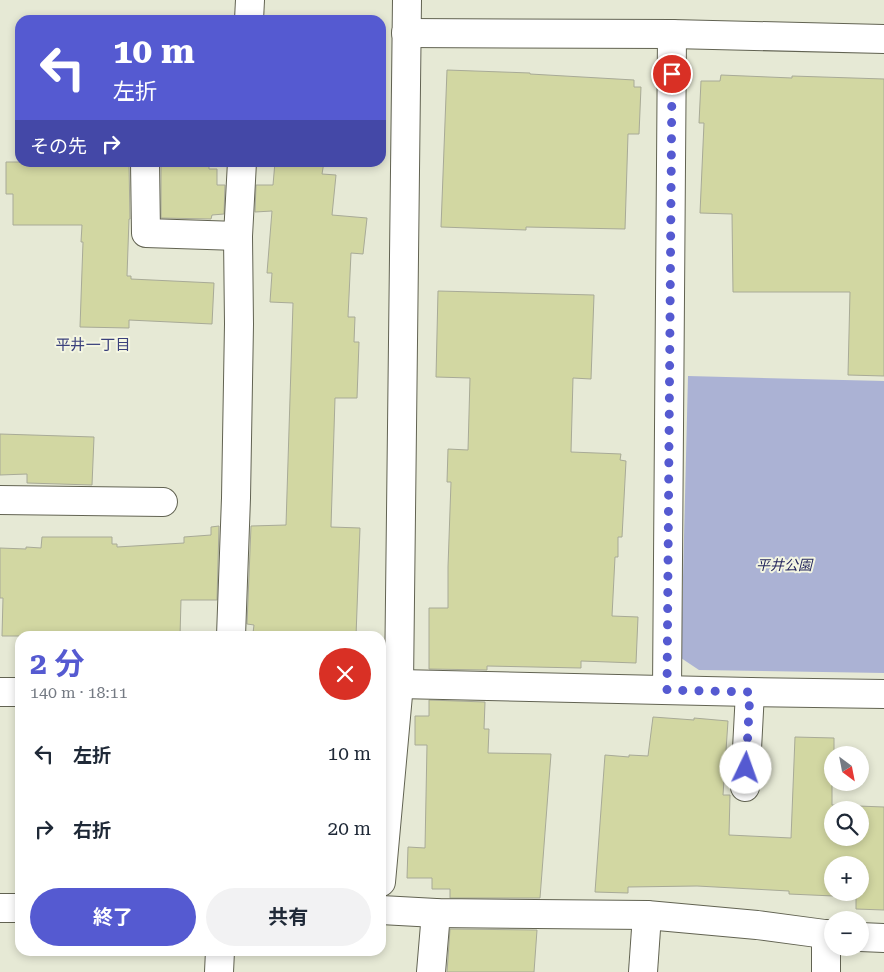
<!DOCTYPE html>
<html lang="ja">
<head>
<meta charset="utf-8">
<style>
	:root { --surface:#fff; --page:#f2f2f3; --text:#1f2937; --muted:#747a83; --accent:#555ad1 }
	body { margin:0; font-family:"Roboto Serif","Noto Sans JP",serif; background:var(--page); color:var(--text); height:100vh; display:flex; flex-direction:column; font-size:19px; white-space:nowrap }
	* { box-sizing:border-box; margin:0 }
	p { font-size:16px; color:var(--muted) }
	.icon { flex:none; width:28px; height:28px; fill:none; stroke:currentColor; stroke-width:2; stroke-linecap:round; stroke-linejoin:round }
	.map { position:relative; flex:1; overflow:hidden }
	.sheet { position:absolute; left:15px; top:631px; width:371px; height:325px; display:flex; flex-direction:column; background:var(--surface); border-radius:15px; box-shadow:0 2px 8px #0003 }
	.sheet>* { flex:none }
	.top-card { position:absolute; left:15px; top:15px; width:371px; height:152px; border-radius:15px; box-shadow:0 2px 8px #0003; background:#555ad1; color:#fff; overflow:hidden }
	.needle { width:32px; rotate:148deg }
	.fabs { position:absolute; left:824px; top:746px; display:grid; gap:10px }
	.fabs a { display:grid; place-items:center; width:45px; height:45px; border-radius:50%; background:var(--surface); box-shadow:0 2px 8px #0003; font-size:25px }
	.pin { position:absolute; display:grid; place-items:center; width:42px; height:42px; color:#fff; margin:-21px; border:2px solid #fff; border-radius:50%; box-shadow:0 1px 5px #0007 }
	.me { position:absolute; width:55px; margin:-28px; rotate:3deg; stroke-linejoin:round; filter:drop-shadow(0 0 4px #0008) }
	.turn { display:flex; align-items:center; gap:18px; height:105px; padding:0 15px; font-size:22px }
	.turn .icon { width:65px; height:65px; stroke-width:2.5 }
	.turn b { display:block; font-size:35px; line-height:42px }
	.then { display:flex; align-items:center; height:48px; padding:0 15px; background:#0003; gap:10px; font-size:19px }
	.round { display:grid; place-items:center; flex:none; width:52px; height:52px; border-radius:26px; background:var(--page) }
	.head { display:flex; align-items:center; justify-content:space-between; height:85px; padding:0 15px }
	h1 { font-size:30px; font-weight:700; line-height:38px; color:var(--accent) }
	.action { display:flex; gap:10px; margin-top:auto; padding:10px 15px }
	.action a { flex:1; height:58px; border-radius:30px; background:var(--accent); color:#fff; font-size:20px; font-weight:700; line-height:58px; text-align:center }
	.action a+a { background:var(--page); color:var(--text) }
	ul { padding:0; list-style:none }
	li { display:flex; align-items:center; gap:15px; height:75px; padding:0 15px }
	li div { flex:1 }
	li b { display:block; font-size:19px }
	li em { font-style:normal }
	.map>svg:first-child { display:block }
	.green { fill:#abb2d4 }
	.building { fill:#d2d7a2; stroke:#a8aa97; fill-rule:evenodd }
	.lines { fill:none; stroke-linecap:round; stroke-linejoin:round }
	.minor-casing { stroke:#626352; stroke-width:30 }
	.minor { stroke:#fff; stroke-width:28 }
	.route { stroke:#555ad1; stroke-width:9; stroke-dasharray:0 16.2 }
	.labels { text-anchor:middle; stroke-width:4; stroke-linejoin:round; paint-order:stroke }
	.park-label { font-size:14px; font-style:italic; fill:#1f215a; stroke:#f4f6e2 }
	.neighbourhood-label { font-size:15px; fill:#3a407c; stroke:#f4f6e2 }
</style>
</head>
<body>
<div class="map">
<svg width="884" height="972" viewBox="0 0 884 972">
	<rect width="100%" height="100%" fill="#e6e9d5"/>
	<!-- green -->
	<path class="green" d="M 688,376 L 884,381 L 884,673 L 699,670 L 681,658 Z"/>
	<!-- building -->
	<g class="building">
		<path d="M 447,70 L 530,73 L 530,74 L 634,80 L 634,87 L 641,87 L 639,134 L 628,134 L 625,229 L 526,227 L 526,230 L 441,227 Z"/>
		<path d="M 721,75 L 792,78 L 792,76 L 884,79 L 884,376 L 848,375 L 850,292 L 733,292 L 732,214 L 700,213 L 704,123 L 699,123 L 701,81 L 720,81 Z"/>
		<path d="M 6,162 L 127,162 L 127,164 L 129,164 L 130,219 L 129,219 L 127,276 L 131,276 L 131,279 L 214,283 L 212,324 L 129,320 L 129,328 L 80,327 L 83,242 L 81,242 L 82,225 L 13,225 L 13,194 L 6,194 Z"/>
		<path d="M 275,162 L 324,162 L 322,174 L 336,175 L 332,215 L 367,218 L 363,254 L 351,253 L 348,317 L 355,317 L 354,342 L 359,342 L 357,398 L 335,398 L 331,527 L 360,528 L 356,636 L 303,636 L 303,635 L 253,633 L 254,625 L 247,624 L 251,526 L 286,525 L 293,303 L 270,302 L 272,273 L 267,273 L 272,211 L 255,212 L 256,185 L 273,185 Z"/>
		<path d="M 161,164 L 209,164 L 209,169 L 217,169 L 217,185 L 225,185 L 224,214 L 212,215 L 211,219 L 161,218 Z"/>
		<path d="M 438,291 L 594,295 L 591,379 L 573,378 L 571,452 L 621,454 L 620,460 L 626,461 L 622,537 L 618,537 L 618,557 L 615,557 L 612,616 L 638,617 L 636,663 L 581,661 L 581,668 L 487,666 L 487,670 L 429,669 L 429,608 L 448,608 L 448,567 L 451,482 L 447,482 L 448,449 L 468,450 L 470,378 L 436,377 Z"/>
		<path d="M 0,434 L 94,437 L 92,485 L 27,483 L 27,474 L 0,475 Z"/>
		<path d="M 219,526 L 217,600 L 181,600 L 180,636 L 2,636 L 3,598 L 0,598 L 0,548 L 26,549 L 26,547 L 41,548 L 42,537 L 112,537 L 112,544 L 117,544 L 117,547 L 184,543 L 184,537 L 211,535 L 211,527 Z"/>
		<path d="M 429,700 L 485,702 L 484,729 L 489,729 L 488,753 L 551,754 L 540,898 L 450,898 L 450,889 L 432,889 L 432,878 L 407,878 L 408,847 L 425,848 L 427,745 L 415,745 L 415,716 L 429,716 Z"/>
		<path d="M 653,717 L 694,720 L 694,718 L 728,721 L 723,795 L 730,795 L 729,835 L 791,838 L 795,737 L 834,738 L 834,755 L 832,755 L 832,805 L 884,807 L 884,910 L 856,909 L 856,897 L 789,894 L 789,891 L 697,886 L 628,887 L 628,893 L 595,892 L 605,755 L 629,757 L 629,755 L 648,756 ZM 832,810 L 860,810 L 860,838 L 832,838 ZM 832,865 L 860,865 L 860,892 L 832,892 Z"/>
		<path d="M 450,929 L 537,930 L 534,972 L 447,972 Z"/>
	</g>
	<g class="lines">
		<defs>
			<g id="minor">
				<path d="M 249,20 L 250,0"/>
				<path d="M 406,33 L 672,34 L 884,39"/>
				<path d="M 145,162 L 146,233 L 238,236"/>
				<path d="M 0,500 L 163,502"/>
				<path d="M 231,636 L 236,498 L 239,324 L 238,236 L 242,162"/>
				<path d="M 381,689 L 399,684 L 750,692 L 884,694"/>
				<path d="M 667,690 L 672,34"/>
				<path d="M 0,692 L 20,692"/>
				<path d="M 745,787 L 750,692"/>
				<path d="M 381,882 L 399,684 L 407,0"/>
				<path d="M 0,908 L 20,908"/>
				<path d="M 381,910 L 436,913 L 647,915 L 757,925 L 832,935"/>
				<path d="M 860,937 L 884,938"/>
				<path d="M 219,972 L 220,951"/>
				<path d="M 431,972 L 436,913"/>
				<path d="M 643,972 L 647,915"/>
				<path d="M 826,972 L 826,934"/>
			</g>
		</defs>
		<!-- minor casing -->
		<use href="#minor" class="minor-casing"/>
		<!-- minor -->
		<use href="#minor" class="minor"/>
	</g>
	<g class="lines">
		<!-- route -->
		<path class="route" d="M 672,74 L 667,690 L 750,692 L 746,768"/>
	</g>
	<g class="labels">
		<!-- park labels -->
		<g class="park-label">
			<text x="784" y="570">平井公園</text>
		</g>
		<!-- neighbourhood labels -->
		<g class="neighbourhood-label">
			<text x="93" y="350">平井一丁目</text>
		</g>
	</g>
</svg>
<div class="fabs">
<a><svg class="needle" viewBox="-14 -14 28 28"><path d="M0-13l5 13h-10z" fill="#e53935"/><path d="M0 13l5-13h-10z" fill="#747a83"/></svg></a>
<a><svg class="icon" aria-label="search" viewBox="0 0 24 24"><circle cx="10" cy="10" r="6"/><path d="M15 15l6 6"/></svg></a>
<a>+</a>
<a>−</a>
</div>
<div class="pin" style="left:672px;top:74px;background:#d93025"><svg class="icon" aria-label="arrive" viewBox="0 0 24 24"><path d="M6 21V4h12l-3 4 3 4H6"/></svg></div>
<svg class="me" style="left:746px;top:768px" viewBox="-20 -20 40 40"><circle r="19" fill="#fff"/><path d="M0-13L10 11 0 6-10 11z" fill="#555ad1"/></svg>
<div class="top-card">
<div class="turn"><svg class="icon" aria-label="left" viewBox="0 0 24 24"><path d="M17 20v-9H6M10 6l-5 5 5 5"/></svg><div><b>10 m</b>左折</div></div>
<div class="then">その先<svg class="icon" aria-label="right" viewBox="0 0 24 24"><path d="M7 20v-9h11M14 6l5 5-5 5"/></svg></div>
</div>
<section class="sheet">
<div class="head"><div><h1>2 分</h1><p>140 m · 18:11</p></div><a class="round" style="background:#d93025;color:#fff"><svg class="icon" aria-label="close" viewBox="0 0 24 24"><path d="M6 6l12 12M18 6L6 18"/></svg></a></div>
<ul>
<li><svg class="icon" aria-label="left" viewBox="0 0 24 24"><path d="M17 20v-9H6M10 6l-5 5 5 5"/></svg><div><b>左折</b></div><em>10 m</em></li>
<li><svg class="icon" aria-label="right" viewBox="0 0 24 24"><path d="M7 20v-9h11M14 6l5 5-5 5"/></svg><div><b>右折</b></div><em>20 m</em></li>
</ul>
<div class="action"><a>終了</a><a>共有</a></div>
</section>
</div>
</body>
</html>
